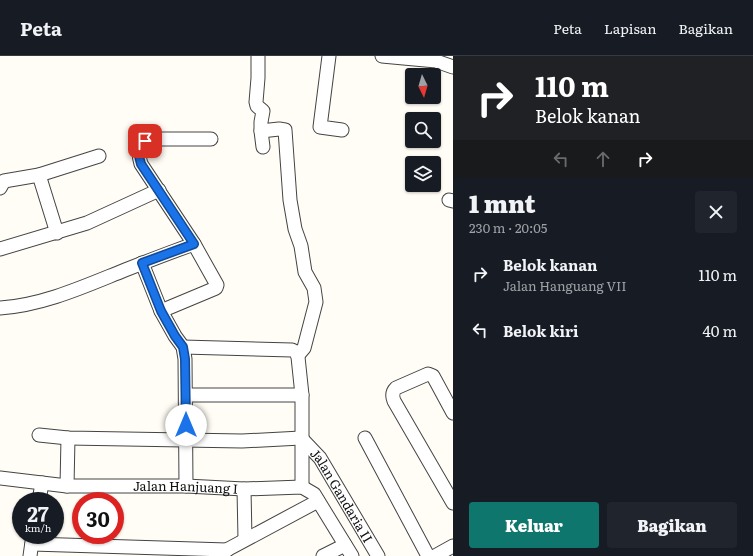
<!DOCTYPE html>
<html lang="id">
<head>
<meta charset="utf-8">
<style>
	:root { --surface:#171b24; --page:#20242c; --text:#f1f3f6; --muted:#9ea1a6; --line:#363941; --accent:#0f766e }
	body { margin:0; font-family:Literata,serif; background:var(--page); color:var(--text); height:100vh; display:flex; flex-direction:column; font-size:15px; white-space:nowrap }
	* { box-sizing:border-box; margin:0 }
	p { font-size:13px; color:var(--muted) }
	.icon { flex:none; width:22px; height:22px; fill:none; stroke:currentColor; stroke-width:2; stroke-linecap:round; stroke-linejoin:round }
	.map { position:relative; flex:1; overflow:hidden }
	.side { display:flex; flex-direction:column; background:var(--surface); width:300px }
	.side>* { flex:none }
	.banner { background:#202124; color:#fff; overflow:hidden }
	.needle { width:26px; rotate:175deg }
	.fabs { position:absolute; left:405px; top:12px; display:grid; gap:8px }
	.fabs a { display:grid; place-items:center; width:36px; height:36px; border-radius:4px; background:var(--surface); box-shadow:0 1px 3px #0004; font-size:20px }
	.speed { position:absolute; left:12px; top:436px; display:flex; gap:8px; font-size:20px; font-weight:700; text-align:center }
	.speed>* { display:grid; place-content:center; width:52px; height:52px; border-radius:50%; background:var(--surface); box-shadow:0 1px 3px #0004; line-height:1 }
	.speed small { font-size:10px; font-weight:400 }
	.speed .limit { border:6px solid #d22; background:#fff; color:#111 }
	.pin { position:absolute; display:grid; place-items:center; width:34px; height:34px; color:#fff; margin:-17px; border-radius:8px; box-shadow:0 2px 6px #0006 }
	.me { position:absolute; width:44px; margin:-22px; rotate:0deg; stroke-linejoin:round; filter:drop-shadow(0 0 3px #0008) }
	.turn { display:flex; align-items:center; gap:14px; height:84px; padding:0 16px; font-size:18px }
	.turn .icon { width:52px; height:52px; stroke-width:2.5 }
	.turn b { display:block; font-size:28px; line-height:34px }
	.lanes { display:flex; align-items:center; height:38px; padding:0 16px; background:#0003; justify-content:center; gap:20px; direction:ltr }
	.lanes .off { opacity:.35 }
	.round { display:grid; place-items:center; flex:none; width:42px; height:42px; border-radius:4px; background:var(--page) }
	.overview { display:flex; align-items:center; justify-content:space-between; height:68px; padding:0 16px }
	h1 { font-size:24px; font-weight:800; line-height:30px }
	.button { display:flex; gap:8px; margin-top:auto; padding:8px 16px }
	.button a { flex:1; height:46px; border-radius:4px; background:var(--accent); color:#fff; font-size:16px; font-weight:800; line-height:46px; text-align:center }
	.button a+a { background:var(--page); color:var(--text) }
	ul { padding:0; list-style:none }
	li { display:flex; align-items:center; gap:12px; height:56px; padding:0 16px }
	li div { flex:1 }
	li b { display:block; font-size:15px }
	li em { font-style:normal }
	header { display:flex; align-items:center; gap:24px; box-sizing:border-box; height:56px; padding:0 20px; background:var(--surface); border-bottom:1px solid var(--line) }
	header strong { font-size:19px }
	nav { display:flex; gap:22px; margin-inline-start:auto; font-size:14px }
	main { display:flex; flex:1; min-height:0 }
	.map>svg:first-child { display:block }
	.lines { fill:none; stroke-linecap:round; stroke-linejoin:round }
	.minor-casing { stroke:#444; stroke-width:15 }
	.minor { stroke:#fff; stroke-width:13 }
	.route-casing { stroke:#114b97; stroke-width:10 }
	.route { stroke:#1a73e8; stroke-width:7 }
	.labels { text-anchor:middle; stroke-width:4; stroke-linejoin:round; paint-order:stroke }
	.street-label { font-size:13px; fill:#111; stroke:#fff }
</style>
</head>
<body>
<header>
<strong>Peta</strong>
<nav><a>Peta</a><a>Lapisan</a><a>Bagikan</a></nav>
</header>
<main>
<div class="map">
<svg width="453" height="500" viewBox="0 0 453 500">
	<rect width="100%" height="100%" fill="#fffdf5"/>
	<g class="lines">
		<defs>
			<g id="minor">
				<path d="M 258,0 L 258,22 L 256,46 L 257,50 L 263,55 L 261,66 L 261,75 L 279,73 L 285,74 L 290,144 L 295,173 L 301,190 L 305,216 L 314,232 L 316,246 L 304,292 L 298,299"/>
				<path d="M 329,0 L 320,71 L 342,74"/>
				<path d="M 382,0 L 436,5 L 453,11"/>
				<path d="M 261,75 L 263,91"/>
				<path d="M 39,119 L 57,177"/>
				<path d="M 0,132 L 4,125 L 39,119 L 99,100"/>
				<path d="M 449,144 L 453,145"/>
				<path d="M 0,193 L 87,167 L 159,134"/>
				<path d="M 142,207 L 161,255 L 175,280 L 183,291 L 185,303 L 186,430"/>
				<path d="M 0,252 C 44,249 85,230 125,214 C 148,205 171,196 194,188"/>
				<path d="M 161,255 L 216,232 L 217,229 L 194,188 L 141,108 C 138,98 138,93 145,85 L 155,83 L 211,83"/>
				<path d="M 183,291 L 292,294 L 296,296 L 298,301 L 302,339 L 302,431"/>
				<path d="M 186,339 L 302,339"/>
				<path d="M 453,357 L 433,320 L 428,318 L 396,332 C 392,336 392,340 394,345 L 453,447"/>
				<path id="s1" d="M 39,379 L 68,382 L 242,385 L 301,382 L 320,402 L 378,500"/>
				<path d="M 365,382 L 428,500"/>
				<path id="s2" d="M 0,422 L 67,430 L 186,430 L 244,433 L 302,431 L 314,438 L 352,500"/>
				<path d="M 67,430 L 68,382"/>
				<path d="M 244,433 L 245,483"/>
				<path d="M 39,445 L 42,427"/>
				<path d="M 32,488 L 227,494"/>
				<path d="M 219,498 L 318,445"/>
				<path d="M 30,500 L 33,479"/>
				<path d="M 323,500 L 345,489"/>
				<path d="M 435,500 L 453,490"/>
			</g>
		</defs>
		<!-- minor casing -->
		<use href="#minor" class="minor-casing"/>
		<!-- minor -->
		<use href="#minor" class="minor"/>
	</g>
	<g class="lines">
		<defs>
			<path id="route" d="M 145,85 C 138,93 138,98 141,108 L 194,188 L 142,207 L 161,255 L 175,280 L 183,291 L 185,303 L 186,369"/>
		</defs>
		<!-- route casing -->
		<use href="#route" class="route-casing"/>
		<!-- route -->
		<use href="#route" class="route"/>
	</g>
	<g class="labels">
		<!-- street labels -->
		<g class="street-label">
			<text dy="5" stroke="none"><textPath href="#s2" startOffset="186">Jalan Hanjuang I</textPath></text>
			<text dy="5" stroke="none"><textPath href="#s1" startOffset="333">Jalan Gandaria II</textPath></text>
		</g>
	</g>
</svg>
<div class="fabs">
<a><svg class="needle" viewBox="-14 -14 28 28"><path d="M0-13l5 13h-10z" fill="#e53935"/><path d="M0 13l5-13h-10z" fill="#9ea1a6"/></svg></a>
<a><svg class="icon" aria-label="search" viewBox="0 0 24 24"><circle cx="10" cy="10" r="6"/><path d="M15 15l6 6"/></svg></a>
<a><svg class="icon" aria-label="layers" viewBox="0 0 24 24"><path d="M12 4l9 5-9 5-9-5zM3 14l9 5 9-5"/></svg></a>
</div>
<div class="speed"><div>27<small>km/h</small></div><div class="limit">30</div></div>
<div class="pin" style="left:145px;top:85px;background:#d93025"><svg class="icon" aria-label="arrive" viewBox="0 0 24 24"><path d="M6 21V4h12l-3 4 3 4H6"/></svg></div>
<svg class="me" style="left:186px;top:369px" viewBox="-20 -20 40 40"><circle r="19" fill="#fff"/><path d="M0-13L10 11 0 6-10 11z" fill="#1a73e8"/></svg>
</div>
<section class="side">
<div class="banner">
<div class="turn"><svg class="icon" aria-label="right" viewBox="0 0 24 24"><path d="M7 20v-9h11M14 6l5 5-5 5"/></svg><div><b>110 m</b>Belok kanan</div></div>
<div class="lanes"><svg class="icon off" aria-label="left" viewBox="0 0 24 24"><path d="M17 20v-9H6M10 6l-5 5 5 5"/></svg><svg class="icon off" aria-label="ahead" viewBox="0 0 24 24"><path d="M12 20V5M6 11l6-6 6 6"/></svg><svg class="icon" aria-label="right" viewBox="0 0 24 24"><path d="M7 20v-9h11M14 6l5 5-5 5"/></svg></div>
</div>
<div class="overview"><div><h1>1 mnt</h1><p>230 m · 20:05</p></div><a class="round"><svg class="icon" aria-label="close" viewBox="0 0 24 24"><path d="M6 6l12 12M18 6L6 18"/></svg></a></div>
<ul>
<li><svg class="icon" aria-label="right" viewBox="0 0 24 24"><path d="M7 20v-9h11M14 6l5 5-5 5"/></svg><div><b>Belok kanan</b><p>Jalan Hanguang VII</p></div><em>110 m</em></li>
<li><svg class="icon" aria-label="left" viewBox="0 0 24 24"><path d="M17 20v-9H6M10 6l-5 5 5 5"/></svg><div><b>Belok kiri</b></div><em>40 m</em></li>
</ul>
<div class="button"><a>Keluar</a><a>Bagikan</a></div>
</section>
</main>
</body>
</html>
